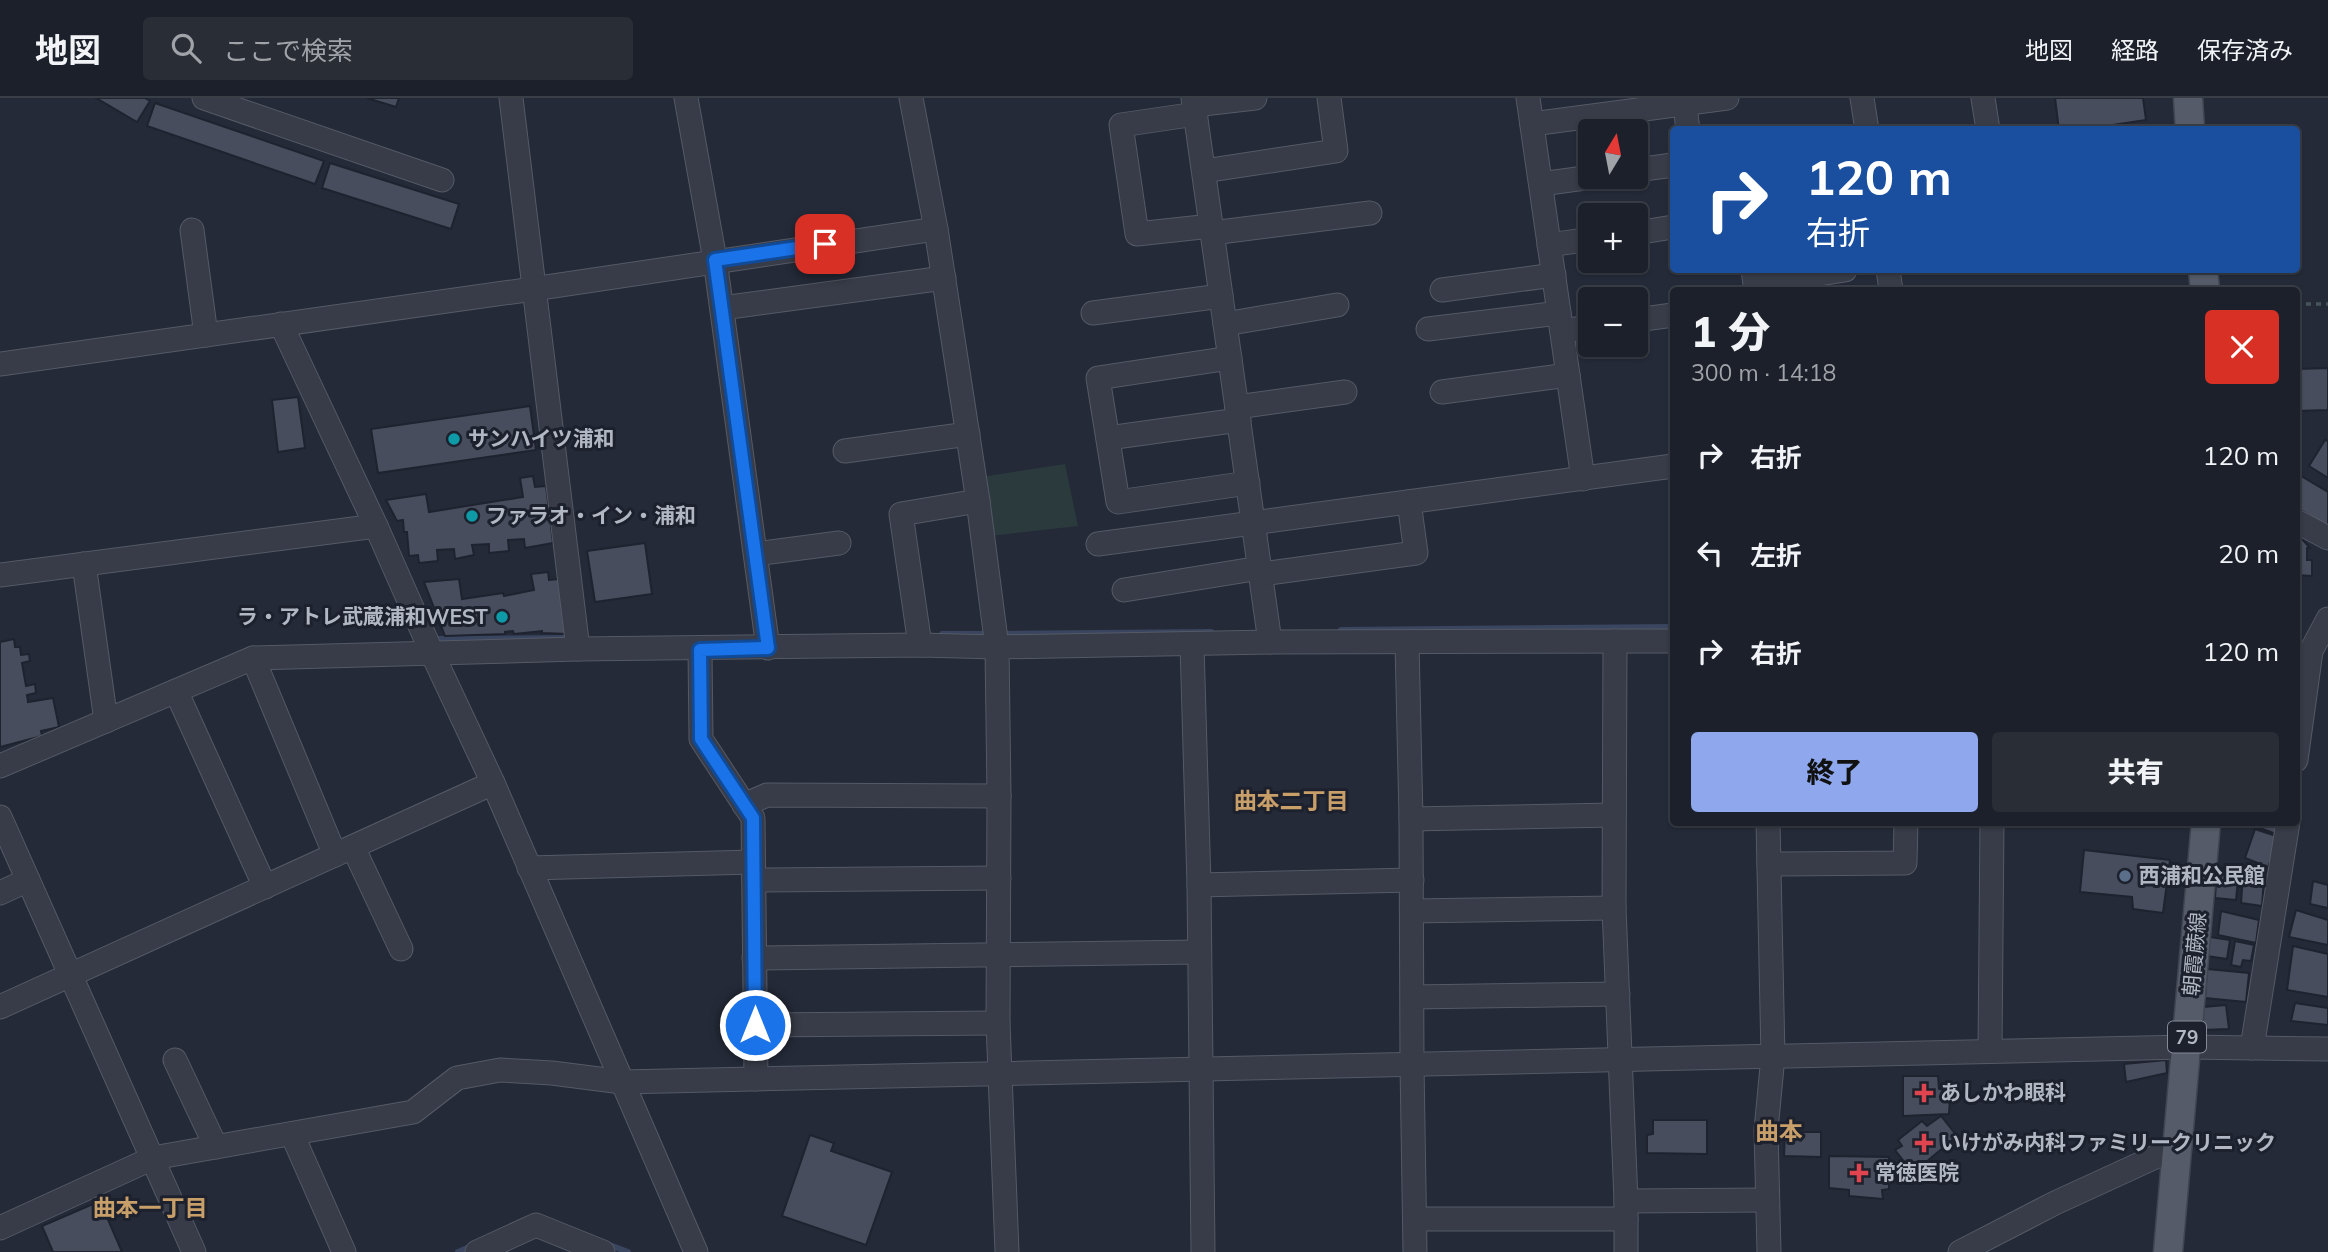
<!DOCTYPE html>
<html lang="ja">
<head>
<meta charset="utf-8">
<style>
	:root { --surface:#1b202a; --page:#282d36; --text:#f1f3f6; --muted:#a0a3a8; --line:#393e47; --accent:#8ea7ed }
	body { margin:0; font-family:Mulish,"Noto Sans JP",sans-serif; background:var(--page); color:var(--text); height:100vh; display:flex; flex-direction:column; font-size:26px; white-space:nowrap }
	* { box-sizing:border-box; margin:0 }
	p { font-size:23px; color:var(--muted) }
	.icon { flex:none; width:38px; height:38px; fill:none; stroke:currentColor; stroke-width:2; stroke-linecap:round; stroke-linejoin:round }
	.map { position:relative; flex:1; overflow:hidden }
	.drawer { position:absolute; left:1670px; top:189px; width:630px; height:539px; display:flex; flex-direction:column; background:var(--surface); border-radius:7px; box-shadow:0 2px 5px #0004,0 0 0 2px var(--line) }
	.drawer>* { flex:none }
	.banner { position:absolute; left:1670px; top:28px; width:630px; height:147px; border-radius:7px; box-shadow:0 2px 5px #0004,0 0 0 2px var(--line); background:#1a4fa0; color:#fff; overflow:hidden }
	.needle { width:46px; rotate:10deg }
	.tools { position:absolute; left:1578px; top:21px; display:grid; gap:14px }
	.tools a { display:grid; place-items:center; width:70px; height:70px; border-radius:7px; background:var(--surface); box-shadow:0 2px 5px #0004,0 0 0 2px var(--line); font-size:35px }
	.pin { position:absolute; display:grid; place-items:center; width:60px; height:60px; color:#fff; margin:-30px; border-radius:14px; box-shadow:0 4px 10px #0006 }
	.me { position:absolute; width:77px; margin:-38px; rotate:0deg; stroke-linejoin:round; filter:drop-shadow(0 0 5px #0008) }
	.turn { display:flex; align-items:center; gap:24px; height:147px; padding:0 21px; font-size:32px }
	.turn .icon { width:91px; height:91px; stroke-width:2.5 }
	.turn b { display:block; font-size:49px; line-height:60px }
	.round { display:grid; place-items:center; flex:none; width:74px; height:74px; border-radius:7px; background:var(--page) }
	.overview { display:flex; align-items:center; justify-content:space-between; height:119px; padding:0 21px }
	h1 { font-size:42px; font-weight:800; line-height:52px }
	.cta { display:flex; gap:14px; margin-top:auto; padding:14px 21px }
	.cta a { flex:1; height:80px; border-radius:7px; background:var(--accent); color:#111; font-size:28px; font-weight:800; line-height:80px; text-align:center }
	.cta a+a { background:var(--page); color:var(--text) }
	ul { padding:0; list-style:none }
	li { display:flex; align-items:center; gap:21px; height:98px; padding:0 21px }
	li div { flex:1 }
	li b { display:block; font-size:26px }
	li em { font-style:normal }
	header { display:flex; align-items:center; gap:42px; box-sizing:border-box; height:98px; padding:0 35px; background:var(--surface); border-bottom:2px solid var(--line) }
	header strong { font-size:33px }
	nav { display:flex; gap:38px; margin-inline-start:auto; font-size:24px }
	.search { width:490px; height:63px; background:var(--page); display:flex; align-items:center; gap:18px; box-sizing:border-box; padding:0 24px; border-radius:7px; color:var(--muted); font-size:26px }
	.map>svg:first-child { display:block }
	.green { fill:#2a3a3d }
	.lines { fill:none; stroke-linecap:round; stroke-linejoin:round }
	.stream { stroke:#3a455f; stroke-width:6 }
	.building { fill:#484d5e; stroke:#1e232f; stroke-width:2 }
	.minor-casing { stroke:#555a66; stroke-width:25 }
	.major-casing { stroke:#404551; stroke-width:31 }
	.path { stroke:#47555a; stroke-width:3.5; stroke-dasharray:5 5; stroke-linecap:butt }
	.minor { stroke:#373c48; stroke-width:23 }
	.major { stroke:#555b68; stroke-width:28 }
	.route-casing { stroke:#114b97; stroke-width:18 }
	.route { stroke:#1a73e8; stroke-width:12 }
	.culture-dot { fill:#0f9aa8; stroke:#1c212d; stroke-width:2.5 }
	.service-dot { fill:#5c6f8a; stroke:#1c212d; stroke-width:2.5 }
	.health-dot { fill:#e0444e; stroke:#1c212d; stroke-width:2.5 }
	.labels { text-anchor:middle; stroke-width:6; stroke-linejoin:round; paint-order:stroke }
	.shield { fill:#1c212d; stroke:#858a97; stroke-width:2 }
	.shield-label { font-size:19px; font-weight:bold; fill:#b2b7c4 }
	.poi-label { font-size:21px; font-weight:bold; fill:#b2b7c4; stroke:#1c212d; text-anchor:start }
	.street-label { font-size:21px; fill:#b2b7c4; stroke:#1c212d }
	.neighbourhood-label { font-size:23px; font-weight:bold; fill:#c99f69; stroke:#1c212d }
	.quarter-label { font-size:24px; font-weight:bold; fill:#c99f69; stroke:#1c212d }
</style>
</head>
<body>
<header>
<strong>地図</strong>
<div class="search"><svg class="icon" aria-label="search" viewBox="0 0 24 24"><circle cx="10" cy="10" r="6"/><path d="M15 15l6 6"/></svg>ここで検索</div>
<nav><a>地図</a><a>経路</a><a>保存済み</a></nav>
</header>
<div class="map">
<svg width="2328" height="1154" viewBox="0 0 2328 1154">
	<rect width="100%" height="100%" fill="#242a38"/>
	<!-- green -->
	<path class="green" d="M 1065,366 L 1078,428 L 990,438 L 981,379 Z"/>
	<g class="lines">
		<!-- stream -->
		<g class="stream">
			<path d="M 1341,532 L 1673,529"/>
			<path d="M 942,536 L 990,536"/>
			<path d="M 1001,536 L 1211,534"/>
			<path d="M 436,541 L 570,540"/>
			<path d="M 607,1146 L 628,1154"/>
			<path d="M 458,1154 L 472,1148"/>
		</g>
	</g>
	<!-- building -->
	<g class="building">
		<path d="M 96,0 L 145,0 L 150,3 L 137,24 Z"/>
		<path d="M 367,0 L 399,0 L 396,9 Z"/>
		<path d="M 2055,0 L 2143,0 L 2146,22 L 2079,32 L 2059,32 Z"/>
		<path d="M 155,5 L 324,63 L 315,86 L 147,28 Z"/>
		<path d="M 330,65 L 459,106 L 451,131 L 322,90 Z"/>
		<path d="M 2328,270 L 2328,312 L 2296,313 L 2296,271 Z"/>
		<path d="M 298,299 L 305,350 L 278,354 L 272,302 Z"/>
		<path d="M 530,308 L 536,352 L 378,375 L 371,331 Z"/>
		<path d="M 2325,342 L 2328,343 L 2328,380 L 2309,368 Z"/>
		<path d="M 2296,375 L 2328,394 L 2328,429 L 2296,409 Z"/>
		<path d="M 533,378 L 535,389 L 546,388 L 553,445 L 525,450 L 524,441 L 508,442 L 509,453 L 489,455 L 489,446 L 472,447 L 474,457 L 455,461 L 454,451 L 437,452 L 438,463 L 419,465 L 418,457 L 409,458 L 407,434 L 404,434 L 403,422 L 397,423 L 386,402 L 426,396 L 429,414 L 523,399 L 520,380 Z"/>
		<path d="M 2296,440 L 2302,441 L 2310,450 L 2307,450 L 2307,462 L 2312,462 L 2312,478 L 2296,477 Z"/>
		<path d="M 645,445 L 652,496 L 595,504 L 587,453 Z"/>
		<path d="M 548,474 L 549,482 L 559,481 L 568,536 L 542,535 L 542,533 L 514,536 L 513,533 L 505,534 L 505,536 L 445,538 L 424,484 L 459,481 L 462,501 L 503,495 L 504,498 L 534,492 L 531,476 Z"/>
		<path d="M 14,541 L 15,549 L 20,549 L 21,557 L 29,556 L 30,563 L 22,565 L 26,588 L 35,586 L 36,595 L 27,597 L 28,604 L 53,600 L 59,629 L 41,633 L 42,638 L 0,649 L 0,544 Z"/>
		<path d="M 2244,724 L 2280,724 L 2276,736 Z"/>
		<path d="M 2255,731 L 2279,739 L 2268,769 L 2245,760 Z"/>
		<path d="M 2084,752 L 2170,762 L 2163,815 L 2133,811 L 2132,799 L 2080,794 Z"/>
		<path d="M 2217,770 L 2239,772 L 2236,802 L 2215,800 Z"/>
		<path d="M 2243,777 L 2264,780 L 2262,808 L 2241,805 Z"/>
		<path d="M 2313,783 L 2328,787 L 2328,810 L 2310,806 Z"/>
		<path d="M 2296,812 L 2328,822 L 2328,847 L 2289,839 Z"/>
		<path d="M 2221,813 L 2259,822 L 2256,845 L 2218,837 Z"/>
		<path d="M 2210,839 L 2230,842 L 2227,861 L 2207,858 Z"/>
		<path d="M 2235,843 L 2254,847 L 2251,863 L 2243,862 L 2241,869 L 2231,867 Z"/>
		<path d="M 2293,848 L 2328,856 L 2328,899 L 2287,892 Z"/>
		<path d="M 2207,871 L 2249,875 L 2246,904 L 2205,900 Z"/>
		<path d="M 2295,905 L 2328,910 L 2328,927 L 2291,923 Z"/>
		<path d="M 2226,907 L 2229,931 L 2202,932 L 2203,909 Z"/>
		<path d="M 2166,962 L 2167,975 L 2126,984 L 2124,966 Z"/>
		<path d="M 1903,978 L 1938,978 L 1939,991 L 1944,992 L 1944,999 L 1950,1000 L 1949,1016 L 1903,1018 Z"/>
		<path d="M 1941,1018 L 1957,1038 L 1913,1075 L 1895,1052 L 1902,1048 L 1898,1042 L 1922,1023 L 1927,1028 Z"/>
		<path d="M 1653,1022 L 1707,1022 L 1707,1056 L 1647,1055 L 1647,1037 L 1653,1036 Z"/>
		<path d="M 1785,1034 L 1821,1034 L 1821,1059 L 1784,1058 Z"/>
		<path d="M 810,1037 L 834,1045 L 831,1053 L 892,1074 L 866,1147 L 782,1118 Z"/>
		<path d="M 1829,1058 L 1889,1059 L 1889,1091 L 1882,1092 L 1883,1101 L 1849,1098 L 1849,1092 L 1829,1090 Z"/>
		<path d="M 100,1103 L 122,1154 L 53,1154 L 42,1128 Z"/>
	</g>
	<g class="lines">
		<defs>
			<g id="minor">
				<path d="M 204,0 L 442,82"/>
				<path d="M 511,0 L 578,551"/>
				<path d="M 686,0 L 715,162 L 768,550"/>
				<path d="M 911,0 L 936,131 L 978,403 L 997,549 L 999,698 L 998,925 L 1007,1154"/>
				<path d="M 1193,0 L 1270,544"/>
				<path d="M 1528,0 L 1583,381"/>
				<path d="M 1684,0 L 1688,32"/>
				<path d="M 1862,0 L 1867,32"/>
				<path d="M 1983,0 L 1988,32"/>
				<path d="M 1194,7 L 1255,0"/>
				<path d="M 1196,16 L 1121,27 L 1137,136 L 1211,128"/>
				<path d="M 1532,26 L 1727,0"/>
				<path d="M 1636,72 L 1673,67"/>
				<path d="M 1204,73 L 1336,53 L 1329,0"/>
				<path d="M 1541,86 L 1592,79"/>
				<path d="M 192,132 L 206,237"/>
				<path d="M 1212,135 L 1370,115"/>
				<path d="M 1636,135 L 1673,129"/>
				<path d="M 1549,147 L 1591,141"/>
				<path d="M 1753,172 L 1755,186 L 1845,172"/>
				<path d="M 1888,172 L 1891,192"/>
				<path d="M 1442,192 L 1554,177"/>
				<path d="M 722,210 L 944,180"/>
				<path d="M 1093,215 L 1221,198"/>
				<path d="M 1636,222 L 1673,217"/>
				<path d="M 281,226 L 376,428 L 432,555 L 493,685 L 696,1154"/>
				<path d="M 1225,226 L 1337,207"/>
				<path d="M 1428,231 L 1559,215"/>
				<path d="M 1562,233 L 1591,229"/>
				<path d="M 1230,260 L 1098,280 L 1118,404 L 1248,385"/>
				<path d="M 0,266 L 533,191 L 936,131"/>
				<path d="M 1442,294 L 1568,277"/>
				<path d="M 1237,309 L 1345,294"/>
				<path d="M 1108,340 L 1239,322"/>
				<path d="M 845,353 L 968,336"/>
				<path d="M 2296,423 L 2328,440"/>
				<path d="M 1098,446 L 1673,368"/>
				<path d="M 756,456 L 839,445"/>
				<path d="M 84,466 L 106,623"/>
				<path d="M 1261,476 L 1416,455 L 1409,404"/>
				<path d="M 0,477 L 376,428"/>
				<path d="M 1124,492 L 1260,470"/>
				<path d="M 1615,543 L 1614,810 L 1626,1103 L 1626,1154"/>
				<path d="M 1407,545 L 1411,721 L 1412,966 L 1415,1154"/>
				<path d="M 920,547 L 901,416 L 978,403"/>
				<path d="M 1192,547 L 1199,787 L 1203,1154"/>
				<path d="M 700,552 L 701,641 L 753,720 L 756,981"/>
				<path d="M 253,560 L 335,757"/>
				<path d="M 176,593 L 265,789"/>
				<path d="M 2296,662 L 2311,553 L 2328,521"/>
				<path d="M 0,668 L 253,560 L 578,551 L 920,547 L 997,549 L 1270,544 L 1673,543"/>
				<path d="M 744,707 L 767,697 L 999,698"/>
				<path d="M 0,719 L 194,1154"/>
				<path d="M 1411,721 L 1614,717"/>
				<path d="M 1768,724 L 1773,958 L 1766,1032 L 1769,1154"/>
				<path d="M 353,749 L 401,851"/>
				<path d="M 1769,766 L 1905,765 L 1906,724"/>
				<path d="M 529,770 L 753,764"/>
				<path d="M 754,782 L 999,780"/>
				<path d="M 1199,787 L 1412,782"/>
				<path d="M 0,795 L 28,782"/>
				<path d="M 1412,813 L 1614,810"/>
				<path d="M 754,860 L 1199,854"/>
				<path d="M 1413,899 L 1618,896"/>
				<path d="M 0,909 L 493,685"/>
				<path d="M 755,927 L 998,925"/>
				<path d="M 2252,950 L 2288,724"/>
				<path d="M 1990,953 L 1992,724"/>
				<path d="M 175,962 L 216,1049"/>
				<path d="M 292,1036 L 344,1154"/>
				<path d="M 1626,1103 L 1767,1102"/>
				<path d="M 1415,1121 L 1626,1121"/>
				<path d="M 0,1130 L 153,1060 L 413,1014 L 457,980 L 500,972 L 552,975 L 622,984 L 2187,949 L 2328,951"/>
				<path d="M 477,1154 L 536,1127 L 603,1154"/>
				<path d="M 1960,1154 L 2055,1105 L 2177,1049"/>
			</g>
			<g id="major">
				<path d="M 2188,0 L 2190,32"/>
				<path d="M 2203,172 L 2205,192"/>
				<path d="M 2168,1154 L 2206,724"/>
			</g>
		</defs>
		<!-- minor casing -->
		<use href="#minor" class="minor-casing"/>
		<!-- major casing -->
		<use href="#major" class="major-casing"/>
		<!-- path -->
		<path class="path" d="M 2296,206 L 2328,206"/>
		<!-- minor -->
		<use href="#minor" class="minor"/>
		<!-- major -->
		<use href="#major" class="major"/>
	</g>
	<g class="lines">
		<defs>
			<path id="route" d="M 755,927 L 753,720 L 701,641 L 700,552 L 768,550 L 715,162 L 825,146"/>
		</defs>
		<!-- route casing -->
		<use href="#route" class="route-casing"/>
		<!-- route -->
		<use href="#route" class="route"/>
	</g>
	<!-- markers -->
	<g class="culture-dot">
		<circle cx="454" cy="341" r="7"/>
		<circle cx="472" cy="418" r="7"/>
		<circle cx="502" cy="519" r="7"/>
	</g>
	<circle class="service-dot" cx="2125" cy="778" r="7"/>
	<g class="health-dot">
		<path d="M1920.5 984.5h7v7h7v7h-7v7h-7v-7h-7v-7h7z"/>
		<path d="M1920.5 1034.5h7v7h7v7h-7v7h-7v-7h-7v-7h7z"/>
		<path d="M1855.5 1064.5h7v7h7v7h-7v7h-7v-7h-7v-7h7z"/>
	</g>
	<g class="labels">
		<!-- shield labels -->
		<rect class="shield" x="2168" y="923.5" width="38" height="31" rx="5"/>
		<g class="shield-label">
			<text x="2187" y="946">79</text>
		</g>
		<!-- poi labels -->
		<g class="poi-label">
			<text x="468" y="348">サンハイツ浦和</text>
			<text x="486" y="425">ファラオ・イン・浦和</text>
			<text x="488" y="526" text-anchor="end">ラ・アトレ武蔵浦和WEST</text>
			<text x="2139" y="785">西浦和公民館</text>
			<text x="1940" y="1002">あしかわ眼科</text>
			<text x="1940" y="1052">いけがみ内科ファミリークリニック</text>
			<text x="1875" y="1082">常徳医院</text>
		</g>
		<!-- street labels -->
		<g class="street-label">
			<text transform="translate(2195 856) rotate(-85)" y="7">朝霞蕨線</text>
		</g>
		<!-- neighbourhood labels -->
		<g class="neighbourhood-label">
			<text x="1291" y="711">曲本二丁目</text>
			<text x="150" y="1118">曲本一丁目</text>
		</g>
		<!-- quarter labels -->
		<g class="quarter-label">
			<text x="1779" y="1042">曲本</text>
		</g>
	</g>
</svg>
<div class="tools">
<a><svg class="needle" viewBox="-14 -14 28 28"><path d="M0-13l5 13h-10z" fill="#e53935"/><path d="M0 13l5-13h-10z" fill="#a0a3a8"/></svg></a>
<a>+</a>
<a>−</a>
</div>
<div class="pin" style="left:825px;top:146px;background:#d93025"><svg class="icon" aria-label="arrive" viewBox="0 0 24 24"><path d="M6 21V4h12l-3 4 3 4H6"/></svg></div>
<svg class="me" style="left:755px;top:927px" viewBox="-20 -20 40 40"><circle r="17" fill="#1a73e8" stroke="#fff" stroke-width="3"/><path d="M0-11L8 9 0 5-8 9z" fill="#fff"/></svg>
<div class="banner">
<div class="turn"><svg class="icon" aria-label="right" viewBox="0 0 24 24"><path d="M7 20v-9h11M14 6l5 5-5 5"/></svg><div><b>120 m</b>右折</div></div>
</div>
<section class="drawer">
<div class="overview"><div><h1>1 分</h1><p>300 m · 14:18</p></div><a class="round" style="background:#d93025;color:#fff"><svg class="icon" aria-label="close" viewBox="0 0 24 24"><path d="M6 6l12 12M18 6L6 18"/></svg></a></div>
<ul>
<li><svg class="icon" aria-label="right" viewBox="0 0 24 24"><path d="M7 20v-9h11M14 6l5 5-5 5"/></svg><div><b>右折</b></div><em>120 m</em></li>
<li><svg class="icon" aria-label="left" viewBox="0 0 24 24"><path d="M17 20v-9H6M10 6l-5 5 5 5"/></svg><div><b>左折</b></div><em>20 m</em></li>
<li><svg class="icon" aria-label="right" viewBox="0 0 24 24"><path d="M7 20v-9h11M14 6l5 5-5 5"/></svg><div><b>右折</b></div><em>120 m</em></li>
</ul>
<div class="cta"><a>終了</a><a>共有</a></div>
</section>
</div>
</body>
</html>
